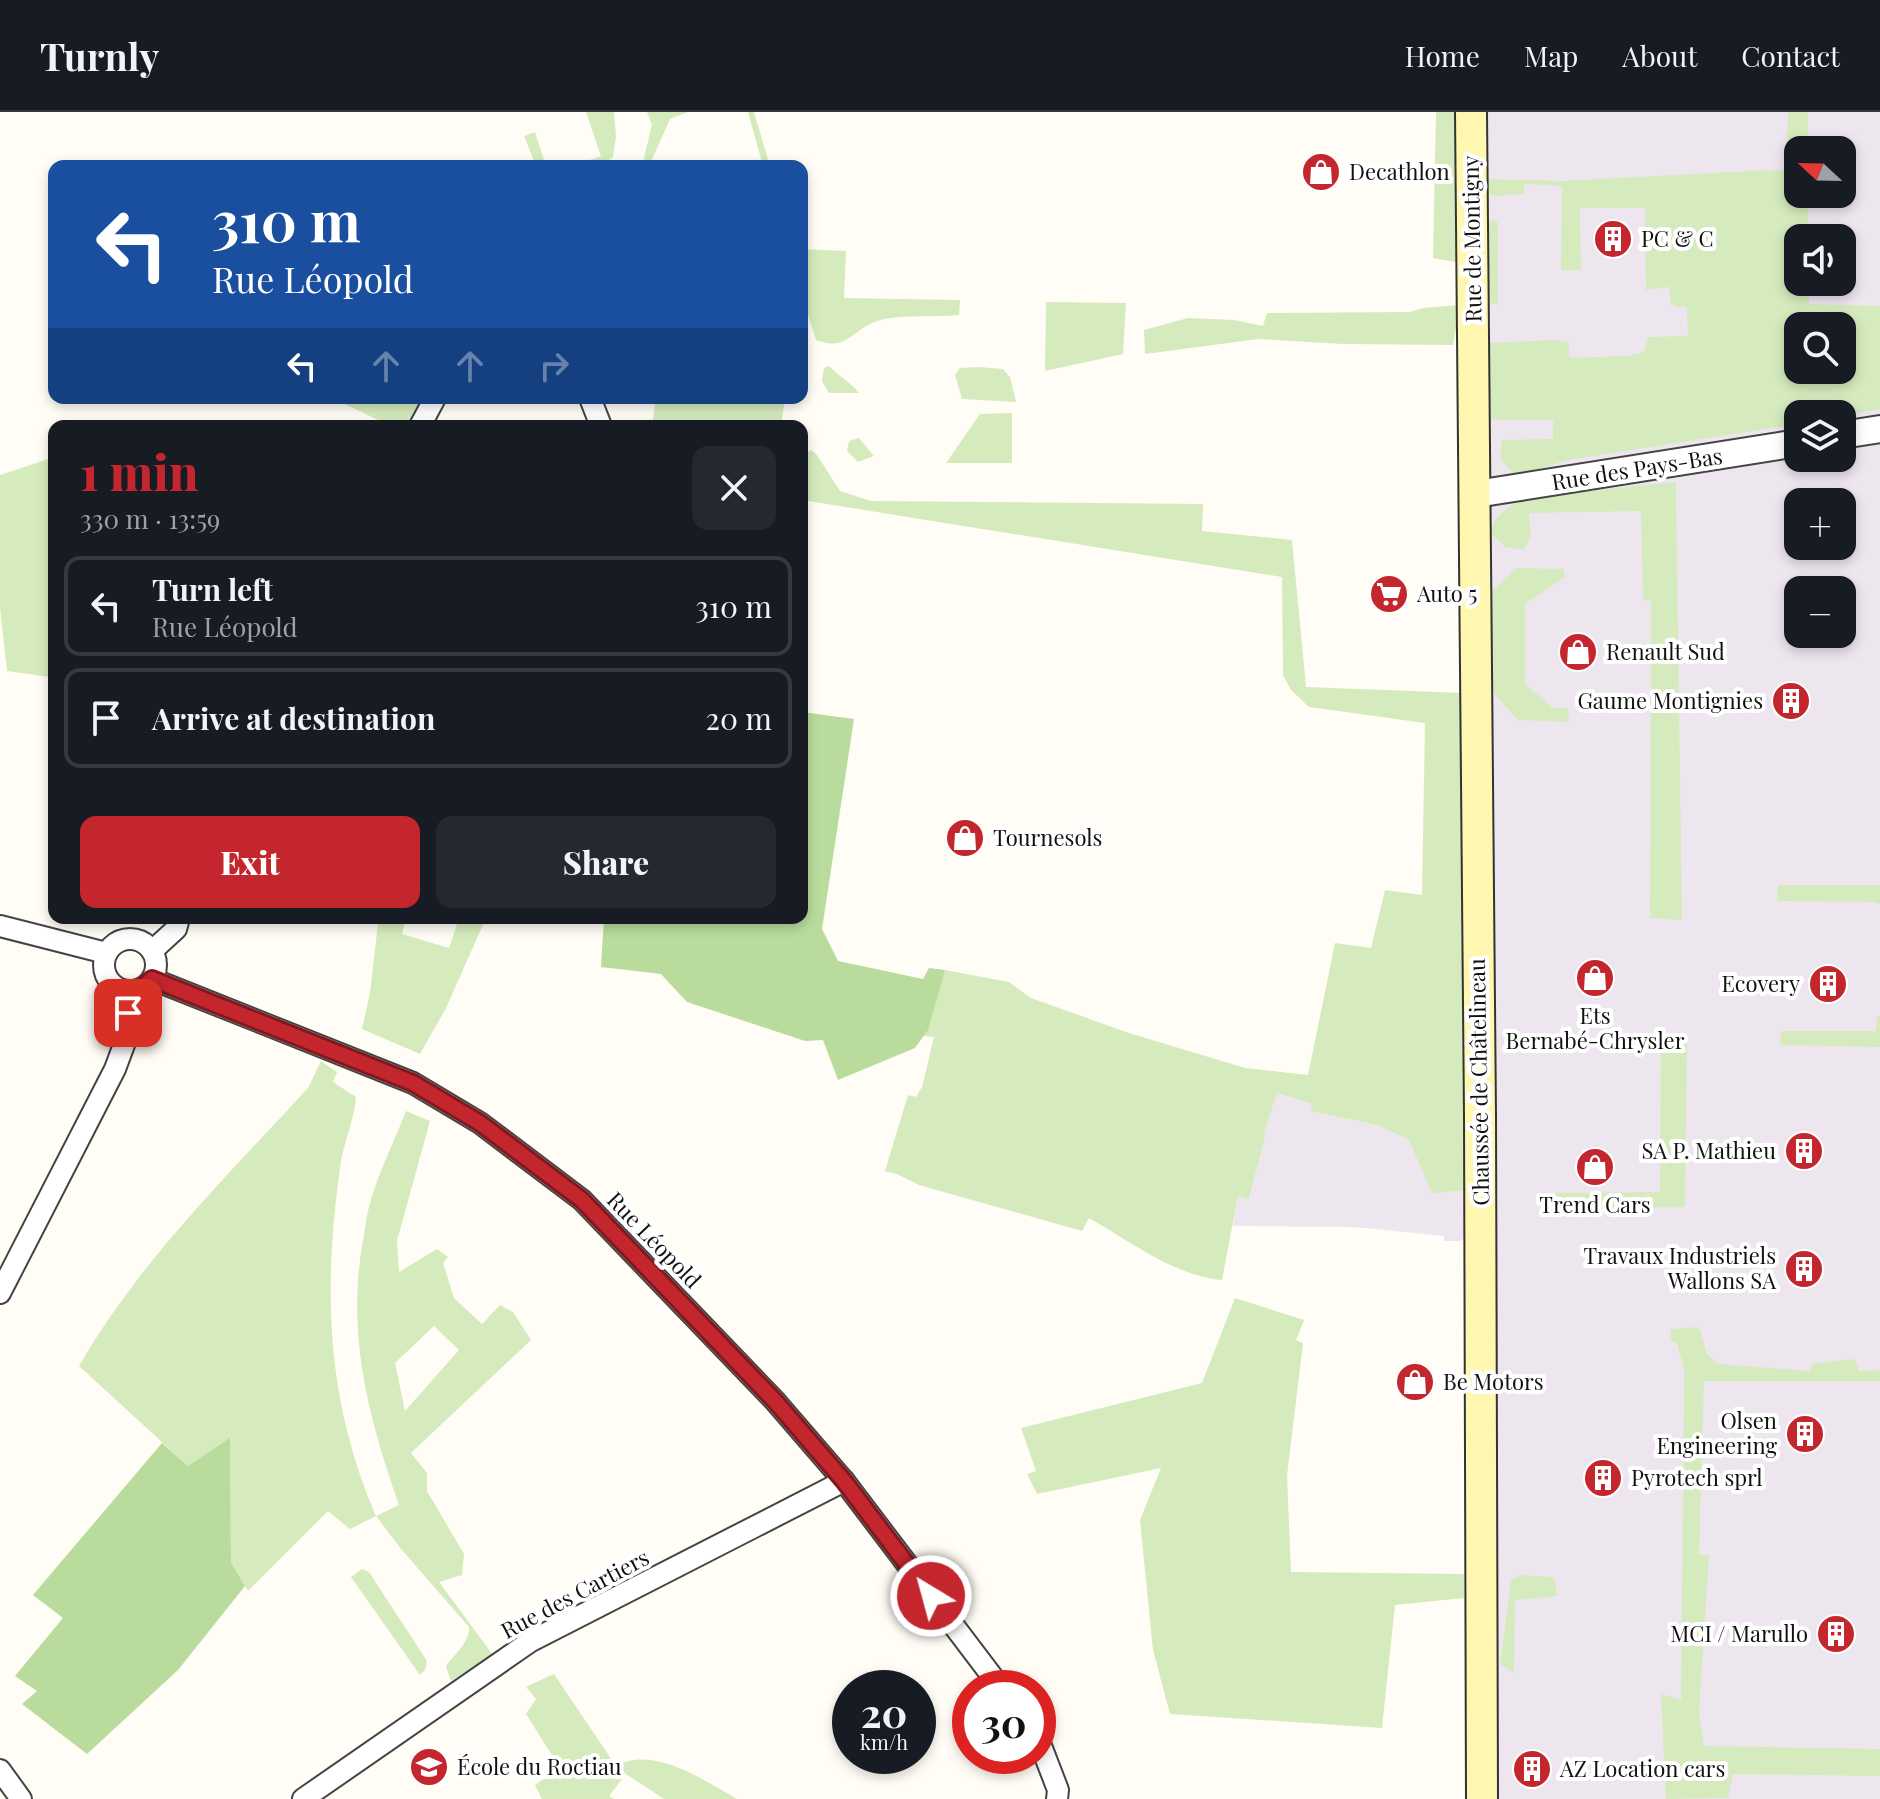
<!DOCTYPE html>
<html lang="en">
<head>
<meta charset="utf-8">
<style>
	:root { --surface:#171b24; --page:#242831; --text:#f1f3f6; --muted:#9ea1a6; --line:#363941; --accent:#c4262e }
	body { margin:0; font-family:"Playfair Display",serif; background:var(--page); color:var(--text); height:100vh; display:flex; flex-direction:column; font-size:30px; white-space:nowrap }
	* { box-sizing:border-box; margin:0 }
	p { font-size:26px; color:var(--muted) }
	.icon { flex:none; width:44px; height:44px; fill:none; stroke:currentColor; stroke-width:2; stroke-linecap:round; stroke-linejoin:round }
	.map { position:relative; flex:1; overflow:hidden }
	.sheet { position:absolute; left:48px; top:308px; width:760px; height:504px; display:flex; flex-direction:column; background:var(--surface); border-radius:16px; box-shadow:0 4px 12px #0003 }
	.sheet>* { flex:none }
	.banner { position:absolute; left:48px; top:48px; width:760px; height:244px; border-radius:16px; box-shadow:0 4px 12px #0003; background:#1a4fa0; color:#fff; overflow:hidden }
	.needle { width:52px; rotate:292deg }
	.controls { position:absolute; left:1784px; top:24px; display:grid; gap:16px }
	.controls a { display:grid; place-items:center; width:72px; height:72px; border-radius:16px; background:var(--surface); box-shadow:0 4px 12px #0003; font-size:40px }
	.speed { position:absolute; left:832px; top:1558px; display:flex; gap:16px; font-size:40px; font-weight:700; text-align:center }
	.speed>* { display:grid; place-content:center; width:104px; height:104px; border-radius:50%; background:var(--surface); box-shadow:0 4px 12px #0003; line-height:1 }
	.speed small { font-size:20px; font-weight:400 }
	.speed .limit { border:12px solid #d22; background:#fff; color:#111 }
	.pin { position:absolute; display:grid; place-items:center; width:68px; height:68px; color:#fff; margin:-34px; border-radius:16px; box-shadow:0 4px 12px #0006 }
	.me { position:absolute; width:88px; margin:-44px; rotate:323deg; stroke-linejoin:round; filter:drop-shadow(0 0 6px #0008) }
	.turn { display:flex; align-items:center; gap:28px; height:168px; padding:0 32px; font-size:36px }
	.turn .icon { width:104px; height:104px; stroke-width:2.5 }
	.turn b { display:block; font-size:56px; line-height:68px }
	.lanes { display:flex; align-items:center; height:76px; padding:0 32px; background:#0003; justify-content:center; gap:40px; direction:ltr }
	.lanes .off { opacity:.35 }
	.round { display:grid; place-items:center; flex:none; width:84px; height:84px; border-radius:16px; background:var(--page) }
	.head { display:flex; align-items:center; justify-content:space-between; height:136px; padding:0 32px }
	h1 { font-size:48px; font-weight:800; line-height:60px; color:var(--accent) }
	.cta { display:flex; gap:16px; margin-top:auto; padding:16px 32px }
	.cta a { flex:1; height:92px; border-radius:16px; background:var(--accent); color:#fff; font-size:32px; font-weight:800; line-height:92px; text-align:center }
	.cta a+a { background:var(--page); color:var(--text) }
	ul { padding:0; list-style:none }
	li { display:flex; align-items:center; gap:24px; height:100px; margin:0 16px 12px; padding:0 16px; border:4px solid var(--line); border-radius:16px }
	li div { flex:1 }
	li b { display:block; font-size:30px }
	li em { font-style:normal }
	header { display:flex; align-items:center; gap:48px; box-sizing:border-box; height:112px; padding:0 40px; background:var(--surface); border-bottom:2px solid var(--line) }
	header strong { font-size:38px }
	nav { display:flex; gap:44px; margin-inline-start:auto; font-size:28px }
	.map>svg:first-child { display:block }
	.industrial { fill:#eee6ef; fill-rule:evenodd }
	.green { fill:#d5ebbd; fill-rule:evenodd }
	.forest { fill:#b9dc9c }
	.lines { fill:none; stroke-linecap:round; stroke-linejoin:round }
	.minor-casing { stroke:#444; stroke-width:24 }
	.tertiary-casing { stroke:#444; stroke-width:30 }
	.secondary-casing { stroke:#333; stroke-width:34 }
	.minor { stroke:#fff; stroke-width:20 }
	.tertiary { stroke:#fff; stroke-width:26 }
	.secondary { stroke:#fff6b0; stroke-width:30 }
	.route-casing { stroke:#7f191e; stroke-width:20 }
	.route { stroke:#c4262e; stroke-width:14 }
	.labels { text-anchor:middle; stroke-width:8; stroke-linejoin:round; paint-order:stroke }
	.poi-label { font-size:22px; fill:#111; stroke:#fff; text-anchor:start }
	.street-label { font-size:22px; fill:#111; stroke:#fff }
</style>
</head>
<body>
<header>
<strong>Turnly</strong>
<nav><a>Home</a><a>Map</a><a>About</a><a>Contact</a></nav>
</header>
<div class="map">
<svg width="1880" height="1687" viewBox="0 0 1880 1687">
	<rect width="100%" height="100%" fill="#fffdf5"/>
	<!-- industrial -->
	<g class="industrial">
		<path d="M 1471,0 L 1880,0 L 1880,1687 L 1491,1687 ZM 1798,38 L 1842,38 L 1842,82 L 1798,82 ZM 1798,126 L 1842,126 L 1842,170 L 1798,170 ZM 1798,214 L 1842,214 L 1842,258 L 1798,258 ZM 1798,302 L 1842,302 L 1842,346 L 1798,346 ZM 1798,390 L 1842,390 L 1842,434 L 1798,434 ZM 1798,478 L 1842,478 L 1842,522 L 1798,522 Z"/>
		<path d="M 1276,981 L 1313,992 L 1310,999 L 1377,1013 L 1409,1028 L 1421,1051 L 1451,1078 L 1468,1078 L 1468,1121 L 1461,1129 L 1444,1129 L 1444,1124 L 1354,1115 L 1233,1114 L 1238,1083 L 1249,1087 L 1266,1022 L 1264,1021 Z"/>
	</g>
	<!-- green -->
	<g class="green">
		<path d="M 586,0 L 614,0 L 616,25 L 613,45 L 600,54 L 573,54 L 601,44 Z"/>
		<path d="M 647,0 L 688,0 L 670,7 L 649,54 L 642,54 L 652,13 Z"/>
		<path d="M 748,0 L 754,0 L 770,54 L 763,54 Z"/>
		<path d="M 1436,0 L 1456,0 L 1456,150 L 1433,146 Z"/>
		<path d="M 1788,0 L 1808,0 L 1808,38 L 1798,38 L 1798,82 L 1808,82 L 1808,126 L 1798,126 L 1798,170 L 1808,170 L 1809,192 L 1880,194 L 1880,297 L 1842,304 L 1798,302 L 1798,312 L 1568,348 L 1522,362 L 1513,361 L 1500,346 L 1502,328 L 1553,327 L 1553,308 L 1496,308 L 1486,305 L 1487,231 L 1553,228 L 1568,230 L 1570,246 L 1626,244 L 1644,240 L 1648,225 L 1688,224 L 1687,195 L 1676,195 L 1671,192 L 1669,175 L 1646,178 L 1645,96 L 1580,96 L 1581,158 L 1561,158 L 1562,74 L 1524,72 L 1525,82 L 1497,84 L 1487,82 L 1485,67 L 1562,69 L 1770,58 L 1786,59 ZM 1798,214 L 1842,214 L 1842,258 L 1798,258 Z"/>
		<path d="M 535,20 L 546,54 L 536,54 L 524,24 Z"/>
		<path d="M 1494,107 L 1498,111 L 1498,193 L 1485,189 L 1486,114 Z"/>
		<path d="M 802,137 L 846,139 L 844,186 L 960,188 L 959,203 C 934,206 894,201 872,211 C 849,222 845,239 816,228 L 802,183 Z"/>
		<path d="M 1046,190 L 1126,191 L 1123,242 L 1045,259 Z"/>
		<path d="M 1460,193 L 1453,233 L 1343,232 L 1258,227 L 1145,242 L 1144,218 L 1188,206 L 1234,208 L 1263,214 L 1267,201 L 1410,200 L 1423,196 Z"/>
		<path d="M 829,254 C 839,264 850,270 859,281 L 829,281 L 822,269 L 824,256 Z"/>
		<path d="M 978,255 L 1003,257 L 1010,265 L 1016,290 L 962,287 L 955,263 L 960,256 Z"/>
		<path d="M 423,286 L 410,314 L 391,314 L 334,287 Z"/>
		<path d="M 656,286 L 785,286 L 781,314 L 652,314 Z"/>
		<path d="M 1012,301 L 1012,351 L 946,351 L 980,302 Z"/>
		<path d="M 859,326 L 874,344 L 858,350 L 847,339 L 849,329 Z"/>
		<path d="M 811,338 L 817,343 L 840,379 L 871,389 L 1203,392 L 1202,419 L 1292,428 L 1306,575 L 1463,581 L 1468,1078 L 1432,1081 L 1409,1028 L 1377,1013 L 1310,999 L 1312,992 L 1277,981 L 1264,1021 L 1266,1022 L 1249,1087 L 1238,1084 L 1222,1168 C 1174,1164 1130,1129 1089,1106 L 1082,1119 L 919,1073 L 897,1062 L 885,1059 L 908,983 L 916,985 L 922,975 L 934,925 L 923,924 L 945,858 L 1009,870 L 1031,886 L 1126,920 L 1245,956 L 1308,963 L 1335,831 L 1371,836 L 1385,778 L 1422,783 L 1425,611 L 1309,595 L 1291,578 L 1283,563 L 1282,465 L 802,388 L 802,345 Z"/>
		<path d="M 54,345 L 54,564 L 49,565 L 7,559 L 0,496 L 0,363 Z"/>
		<path d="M 1676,370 L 1682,808 L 1650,806 L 1651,489 L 1643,488 L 1641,399 L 1529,401 L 1531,424 L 1524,438 L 1505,435 L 1490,421 L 1497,405 L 1521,386 Z"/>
		<path d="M 1517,456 L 1564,457 L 1565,465 L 1525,492 L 1525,571 L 1552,596 L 1568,596 L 1569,610 L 1518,608 L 1491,578 L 1490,481 Z"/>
		<path d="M 1778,773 L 1880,773 L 1880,792 L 1875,790 L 1777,789 Z"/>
		<path d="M 373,806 L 406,806 L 402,822 L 449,836 L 459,806 L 486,806 L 446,896 L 420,942 L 362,917 L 370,881 L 378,811 Z"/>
		<path d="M 1877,904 L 1880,904 L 1880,935 L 1780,933 L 1781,919 L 1876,919 Z"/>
		<path d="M 1687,928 L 1685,1095 L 1552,1097 L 1553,1081 L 1660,1080 L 1661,929 Z"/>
		<path d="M 321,949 L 337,960 L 333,970 L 356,985 C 354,1009 343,1032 340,1056 C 323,1179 326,1288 376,1404 L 399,1393 C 369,1307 347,1226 362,1134 C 365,1120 366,1105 370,1091 C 379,1059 394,1030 406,999 L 430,1009 L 397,1129 L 399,1160 L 437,1137 L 448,1145 L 443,1151 L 454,1186 L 482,1212 L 500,1193 L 513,1200 L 531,1228 L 411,1341 L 427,1361 L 427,1379 L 464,1442 L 462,1463 L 439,1470 L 493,1543 L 451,1569 L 446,1554 C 455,1541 470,1530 469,1515 L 402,1438 L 376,1404 L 350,1417 L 328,1399 L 248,1479 L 231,1450 L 230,1327 L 188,1354 L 79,1254 C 139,1150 227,1064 308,976 ZM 434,1214 L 459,1238 L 405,1299 L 395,1251 Z"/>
		<path d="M 1235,1186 L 1304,1208 L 1296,1228 L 1303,1231 L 1287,1364 L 1291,1460 L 1464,1462 L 1464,1486 L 1395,1493 L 1382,1616 L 1170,1602 L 1153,1538 L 1140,1408 L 1161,1356 L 1037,1382 L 1027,1362 L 1036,1359 L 1021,1316 L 1202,1271 Z"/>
		<path d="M 1699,1215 L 1707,1242 L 1718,1252 L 1810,1259 L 1812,1252 L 1855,1247 L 1859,1259 L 1880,1258 L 1880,1269 L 1704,1269 L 1699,1443 L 1709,1443 L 1699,1601 L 1704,1634 L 1880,1637 L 1880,1664 L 1733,1662 L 1728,1686 L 1666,1687 L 1661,1582 L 1681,1588 L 1684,1258 L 1677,1231 L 1671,1229 L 1670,1217 Z"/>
		<path d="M 362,1457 L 369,1460 L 427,1549 L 425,1558 L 420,1563 L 351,1465 Z"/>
		<path d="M 1521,1463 L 1554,1465 L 1557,1484 L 1515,1488 L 1514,1561 L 1500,1552 L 1511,1468 Z"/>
		<path d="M 554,1562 L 616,1654 C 654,1633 703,1668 737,1687 L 664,1687 L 626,1662 L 609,1684 L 614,1687 L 542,1687 L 535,1673 L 560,1656 L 526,1602 L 536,1587 L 526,1575 Z"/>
	</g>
	<!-- forest -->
	<g class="forest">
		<path d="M 802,600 L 854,607 L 822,817 L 838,849 L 923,867 L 929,856 L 945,858 L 928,918 L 915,936 L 838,968 L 823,928 L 805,929 L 687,890 L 661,862 L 601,855 L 604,806 L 802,806 Z"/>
		<path d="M 230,1326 L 231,1450 L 245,1474 L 178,1558 L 87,1642 L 22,1592 L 37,1579 L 15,1564 L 63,1506 L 33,1483 L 162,1331 L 188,1354 Z"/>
	</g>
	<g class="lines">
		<defs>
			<g id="minor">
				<path d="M 590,286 L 601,314"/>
				<path d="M 420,314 L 435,286"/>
				<path d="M 0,814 L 106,841"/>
				<circle cx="130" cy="853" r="26"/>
				<path d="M 152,839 L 176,817 L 179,806"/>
				<path d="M 152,867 L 413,971 L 480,1011 L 582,1088 L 775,1289 L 844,1369 L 1001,1576"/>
				<path d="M 0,1181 L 115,957 L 128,922 L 127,879"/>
				<path d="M 1038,1626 L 1058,1678 L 1057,1687"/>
				<path d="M 0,1658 L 21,1687"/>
				<path d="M 303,1687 L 531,1529 L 844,1369"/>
			</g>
			<g id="tertiary">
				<path d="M 1842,323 L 1880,317"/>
				<path d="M 1476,382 L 1798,331"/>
			</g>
			<path id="secondary" d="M 1471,0 L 1480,1004 L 1482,1687"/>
		</defs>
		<!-- minor casing -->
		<use href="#minor" class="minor-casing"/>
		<!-- tertiary casing -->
		<use href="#tertiary" class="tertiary-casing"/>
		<!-- secondary casing -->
		<use href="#secondary" class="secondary-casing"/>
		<!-- minor -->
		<use href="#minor" class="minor"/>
		<!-- tertiary -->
		<use href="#tertiary" class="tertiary"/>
		<!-- secondary -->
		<use href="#secondary" class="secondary"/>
	</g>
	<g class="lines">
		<defs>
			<path id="route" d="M 128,901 L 127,879 L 142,876 L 152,867 L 413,971 L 480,1011 L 582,1088 L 775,1289 L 844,1369 L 931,1484"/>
		</defs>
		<!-- route casing -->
		<use href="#route" class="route-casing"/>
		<!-- route -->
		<use href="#route" class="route"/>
	</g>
	<!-- icons -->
	<defs>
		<symbol id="shop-disc" viewBox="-11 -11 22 22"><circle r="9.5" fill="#c4262e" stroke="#fff"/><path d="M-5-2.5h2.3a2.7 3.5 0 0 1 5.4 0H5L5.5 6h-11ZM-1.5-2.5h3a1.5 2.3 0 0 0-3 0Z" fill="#fff"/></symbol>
		<symbol id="building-disc" viewBox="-11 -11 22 22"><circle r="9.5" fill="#c4262e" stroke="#fff"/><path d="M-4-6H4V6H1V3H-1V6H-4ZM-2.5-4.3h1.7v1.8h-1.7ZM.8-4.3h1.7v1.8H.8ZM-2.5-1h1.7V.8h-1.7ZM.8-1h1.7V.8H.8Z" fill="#fff"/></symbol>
		<symbol id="supermarket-disc" viewBox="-11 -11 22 22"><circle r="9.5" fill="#c4262e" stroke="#fff"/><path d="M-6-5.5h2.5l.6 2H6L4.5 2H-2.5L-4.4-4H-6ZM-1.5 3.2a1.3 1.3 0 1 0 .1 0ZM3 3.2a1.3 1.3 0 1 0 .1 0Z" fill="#fff"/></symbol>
		<symbol id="school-disc" viewBox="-11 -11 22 22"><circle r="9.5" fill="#c4262e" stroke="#fff"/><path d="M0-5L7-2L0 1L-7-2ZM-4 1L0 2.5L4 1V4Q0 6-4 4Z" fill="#fff"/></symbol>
	</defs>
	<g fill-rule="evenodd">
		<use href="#shop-disc" x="1299" y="38" width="44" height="44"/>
		<use href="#building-disc" x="1591" y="105" width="44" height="44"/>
		<use href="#supermarket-disc" x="1367" y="460" width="44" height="44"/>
		<use href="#shop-disc" x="1556" y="518" width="44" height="44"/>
		<use href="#building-disc" x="1769" y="567" width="44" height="44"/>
		<use href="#shop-disc" x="943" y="704" width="44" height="44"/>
		<use href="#shop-disc" x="1573" y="844" width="44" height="44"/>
		<use href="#building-disc" x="1806" y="850" width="44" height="44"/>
		<use href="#building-disc" x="1782" y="1017" width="44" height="44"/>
		<use href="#shop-disc" x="1573" y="1033" width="44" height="44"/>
		<use href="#building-disc" x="1782" y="1135" width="44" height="44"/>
		<use href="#shop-disc" x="1393" y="1248" width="44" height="44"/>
		<use href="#building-disc" x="1783" y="1300" width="44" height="44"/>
		<use href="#building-disc" x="1581" y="1344" width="44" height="44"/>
		<use href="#building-disc" x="1814" y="1500" width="44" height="44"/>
		<use href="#school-disc" x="407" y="1633" width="44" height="44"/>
		<use href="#building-disc" x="1510" y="1635" width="44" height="44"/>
	</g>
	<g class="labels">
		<!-- poi labels -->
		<g class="poi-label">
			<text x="1349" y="68">Decathlon</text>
			<text x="1641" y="135">PC &amp; C</text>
			<text x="1417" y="490">Auto 5</text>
			<text x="1606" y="548">Renault Sud</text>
			<text x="1763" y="597" text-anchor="end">Gaume Montignies</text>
			<text x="993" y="734">Tournesols</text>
			<text x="1800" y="880" text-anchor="end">Ecovery</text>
			<text x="1595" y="912" text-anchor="middle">Ets<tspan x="1595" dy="25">Bernabé-Chrysler</tspan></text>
			<text x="1776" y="1047" text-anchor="end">SA P. Mathieu</text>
			<text x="1595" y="1101" text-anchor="middle">Trend Cars</text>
			<text x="1776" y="1152" text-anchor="end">Travaux Industriels<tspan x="1776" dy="25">Wallons SA</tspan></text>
			<text x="1443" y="1278">Be Motors</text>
			<text x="1777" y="1317" text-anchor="end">Olsen<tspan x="1777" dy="25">Engineering</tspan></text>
			<text x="1631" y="1374">Pyrotech sprl</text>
			<text x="1808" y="1530" text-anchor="end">MCI / Marullo</text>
			<text x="457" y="1663">École du Roctiau</text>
			<text x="1560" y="1665">AZ Location cars</text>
		</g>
		<!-- street labels -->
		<g class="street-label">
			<text transform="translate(1472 127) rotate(-91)" y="8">Rue de Montigny</text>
			<text transform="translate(1637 357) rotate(-9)" y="8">Rue des Pays-Bas</text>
			<text transform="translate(1479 970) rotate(-91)" y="8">Chaussée de Châtelineau</text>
			<text transform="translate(654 1128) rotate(46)" y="8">Rue Léopold</text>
			<text transform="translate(575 1482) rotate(-28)" y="8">Rue des Cartiers</text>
		</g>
	</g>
</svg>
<div class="controls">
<a><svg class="needle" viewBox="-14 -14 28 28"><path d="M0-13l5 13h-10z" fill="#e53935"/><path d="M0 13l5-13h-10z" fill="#9ea1a6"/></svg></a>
<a><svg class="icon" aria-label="sound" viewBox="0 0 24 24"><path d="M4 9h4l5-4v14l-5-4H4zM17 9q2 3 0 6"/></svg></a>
<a><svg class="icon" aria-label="search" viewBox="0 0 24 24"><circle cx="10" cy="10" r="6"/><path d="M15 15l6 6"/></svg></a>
<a><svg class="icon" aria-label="layers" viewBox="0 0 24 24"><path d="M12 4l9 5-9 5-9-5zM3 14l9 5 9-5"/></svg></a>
<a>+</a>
<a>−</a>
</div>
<div class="speed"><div>20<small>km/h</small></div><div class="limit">30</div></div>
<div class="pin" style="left:128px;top:901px;background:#d93025"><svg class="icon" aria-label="arrive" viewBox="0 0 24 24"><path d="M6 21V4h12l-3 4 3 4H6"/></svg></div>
<svg class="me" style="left:931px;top:1484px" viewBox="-20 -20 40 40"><circle r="17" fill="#c4262e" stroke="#fff" stroke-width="3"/><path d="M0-11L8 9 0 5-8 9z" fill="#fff"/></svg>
<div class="banner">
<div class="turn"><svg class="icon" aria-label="left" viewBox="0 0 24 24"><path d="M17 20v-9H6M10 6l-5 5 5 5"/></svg><div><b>310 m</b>Rue Léopold</div></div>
<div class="lanes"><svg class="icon" aria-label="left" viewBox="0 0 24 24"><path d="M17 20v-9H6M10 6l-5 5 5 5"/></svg><svg class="icon off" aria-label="ahead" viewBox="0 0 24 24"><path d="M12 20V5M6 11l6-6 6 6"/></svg><svg class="icon off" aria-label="ahead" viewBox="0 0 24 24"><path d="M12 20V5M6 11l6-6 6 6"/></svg><svg class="icon off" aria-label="right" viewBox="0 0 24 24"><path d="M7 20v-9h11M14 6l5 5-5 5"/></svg></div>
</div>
<section class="sheet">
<div class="head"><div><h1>1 min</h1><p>330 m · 13:59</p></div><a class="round"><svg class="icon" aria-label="close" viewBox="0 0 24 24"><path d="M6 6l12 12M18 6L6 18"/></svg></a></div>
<ul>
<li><svg class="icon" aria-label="left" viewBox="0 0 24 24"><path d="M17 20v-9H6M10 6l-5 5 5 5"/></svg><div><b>Turn left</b><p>Rue Léopold</p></div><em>310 m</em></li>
<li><svg class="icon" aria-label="arrive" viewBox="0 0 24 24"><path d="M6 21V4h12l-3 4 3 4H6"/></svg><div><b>Arrive at destination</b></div><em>20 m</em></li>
</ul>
<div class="cta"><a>Exit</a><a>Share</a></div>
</section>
</div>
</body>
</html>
